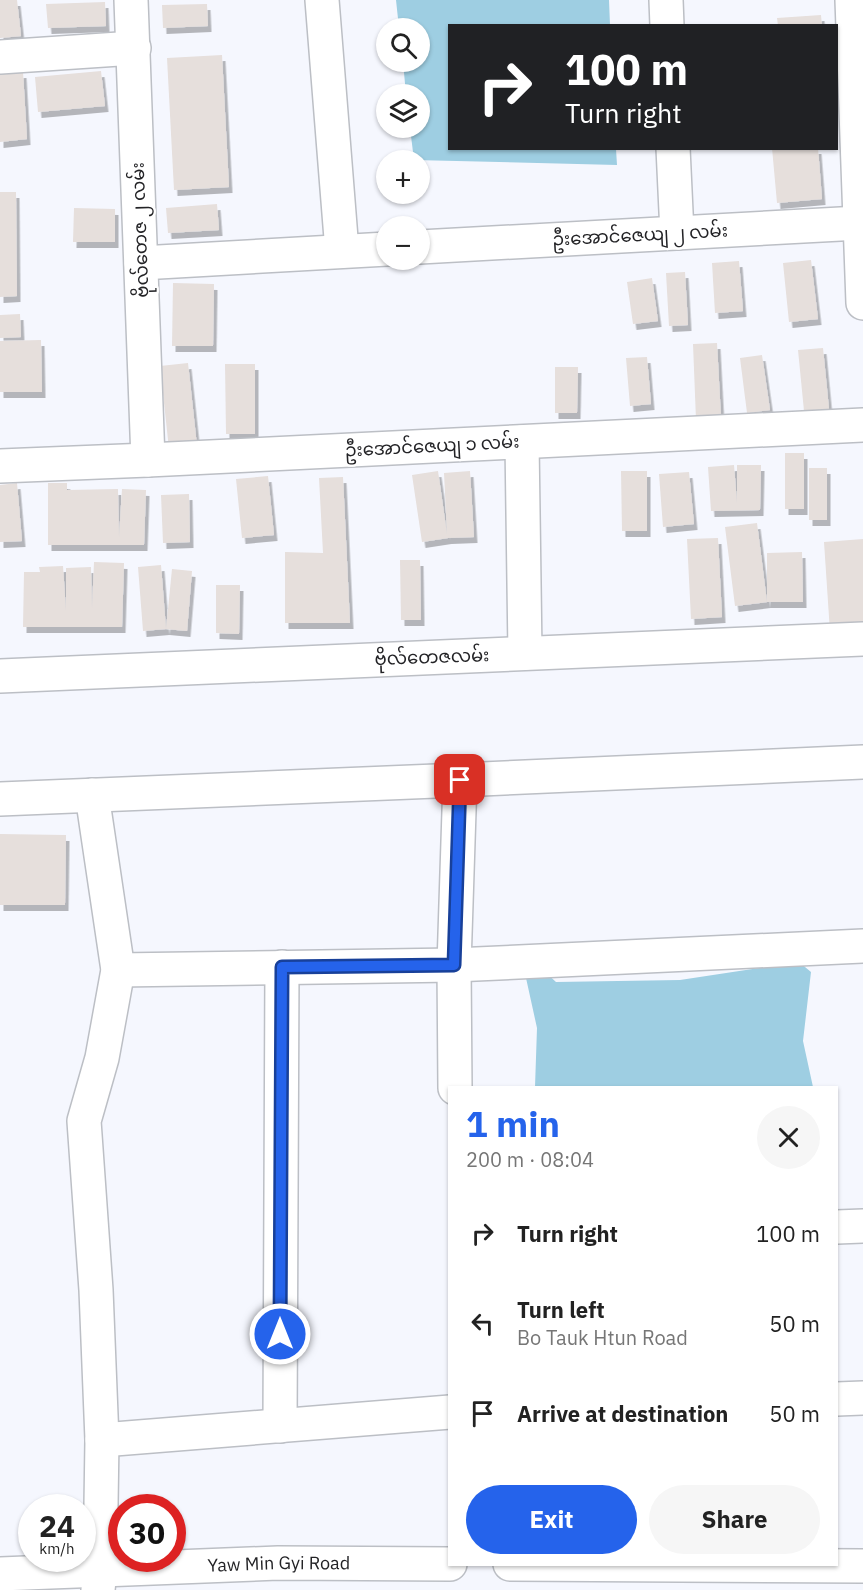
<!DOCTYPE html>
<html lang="en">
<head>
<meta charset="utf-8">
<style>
	:root { --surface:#fff; --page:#f6f6f6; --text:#222; --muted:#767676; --accent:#2563eb }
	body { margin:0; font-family:"IBM Plex Sans","Noto Sans Myanmar",sans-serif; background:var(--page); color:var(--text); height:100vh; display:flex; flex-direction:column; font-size:22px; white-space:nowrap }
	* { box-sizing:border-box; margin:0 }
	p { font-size:20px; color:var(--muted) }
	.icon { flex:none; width:33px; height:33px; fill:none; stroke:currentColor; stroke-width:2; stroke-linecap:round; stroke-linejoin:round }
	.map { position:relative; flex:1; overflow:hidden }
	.sheet { position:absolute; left:448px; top:1086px; width:390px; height:480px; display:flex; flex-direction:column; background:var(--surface); border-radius:0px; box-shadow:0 2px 4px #0004 }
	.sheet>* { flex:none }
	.guide { position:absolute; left:448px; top:24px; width:390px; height:126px; border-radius:0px; box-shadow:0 2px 4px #0004; background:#202124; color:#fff; overflow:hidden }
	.buttons { position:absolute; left:376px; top:18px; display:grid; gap:12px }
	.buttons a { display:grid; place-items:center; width:54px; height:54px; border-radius:50%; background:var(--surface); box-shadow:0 2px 4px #0004; font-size:30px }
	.speed { position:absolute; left:18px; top:1494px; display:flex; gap:12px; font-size:30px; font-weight:700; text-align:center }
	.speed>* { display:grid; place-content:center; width:78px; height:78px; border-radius:50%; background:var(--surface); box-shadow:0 2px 4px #0004; line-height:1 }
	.speed small { font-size:15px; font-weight:400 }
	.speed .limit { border:9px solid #d22; background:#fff; color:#111 }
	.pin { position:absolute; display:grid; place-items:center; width:51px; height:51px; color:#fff; margin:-26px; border-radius:12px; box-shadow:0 3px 9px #0006 }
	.me { position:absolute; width:66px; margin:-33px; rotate:0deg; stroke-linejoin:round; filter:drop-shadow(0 0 4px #0008) }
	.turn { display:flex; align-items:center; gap:21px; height:126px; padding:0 18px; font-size:27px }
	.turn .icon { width:78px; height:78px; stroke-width:2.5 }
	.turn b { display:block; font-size:42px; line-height:51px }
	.round { display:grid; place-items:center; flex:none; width:63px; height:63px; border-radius:32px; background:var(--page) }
	.overview { display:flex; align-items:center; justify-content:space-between; height:102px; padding:0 18px }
	h1 { font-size:36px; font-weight:800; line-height:45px; color:var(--accent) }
	.cta { display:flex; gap:12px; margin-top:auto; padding:12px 18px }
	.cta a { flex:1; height:69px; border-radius:36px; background:var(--accent); color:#fff; font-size:24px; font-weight:800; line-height:69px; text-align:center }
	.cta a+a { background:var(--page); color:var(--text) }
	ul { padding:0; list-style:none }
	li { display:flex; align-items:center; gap:18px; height:90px; padding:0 18px }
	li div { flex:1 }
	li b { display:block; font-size:22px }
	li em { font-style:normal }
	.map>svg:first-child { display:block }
	.water { fill:#9ecee2 }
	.building { fill:#e6dfdc; filter:url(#shadow) }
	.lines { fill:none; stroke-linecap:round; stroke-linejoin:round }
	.minor-casing { stroke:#bcbfc5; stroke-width:36 }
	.minor { stroke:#fff; stroke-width:33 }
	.route-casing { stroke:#184099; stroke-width:15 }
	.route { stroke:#2563eb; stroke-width:10 }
	.labels { text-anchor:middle; stroke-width:4.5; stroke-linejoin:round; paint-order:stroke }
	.street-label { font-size:18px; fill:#232326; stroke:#fff }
</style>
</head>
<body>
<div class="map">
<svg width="863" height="1590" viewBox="0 0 863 1590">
	<defs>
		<filter id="shadow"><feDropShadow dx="3.5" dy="6" stdDeviation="0" flood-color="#0004"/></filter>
	</defs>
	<rect width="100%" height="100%" fill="#f5f7fe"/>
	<!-- water -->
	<g class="water">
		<path d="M 396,0 L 609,0 L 610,25 L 450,26 L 450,148 L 616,149 L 617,165 L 414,160 L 410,128 L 420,128 L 420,94 L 406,94 L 403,62 L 420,62 L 420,28 L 399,28 Z"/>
		<path d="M 799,962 L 811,972 L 803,1041 L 813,1087 L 535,1087 L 537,1028 L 526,978 L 544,971 L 556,982 L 680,980 Z"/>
	</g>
	<!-- building -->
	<g class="building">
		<path d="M 0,0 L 17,0 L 21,36 L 0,38 Z"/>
		<path d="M 105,2 L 106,26 L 48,28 L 46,4 Z"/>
		<path d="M 207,4 L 208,26 L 163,28 L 162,5 Z"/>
		<path d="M 821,15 L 822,26 L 778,26 L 777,18 Z"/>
		<path d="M 222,55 L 229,187 L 174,190 L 167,58 Z"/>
		<path d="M 101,71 L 105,106 L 38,112 L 35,77 Z"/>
		<path d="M 23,72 L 27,139 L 0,142 L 0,73 Z"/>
		<path d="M 772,148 L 818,148 L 822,199 L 777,203 Z"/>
		<path d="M 0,192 L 16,192 L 17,296 L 0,297 Z"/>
		<path d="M 217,204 L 219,230 L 168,233 L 166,208 Z"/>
		<path d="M 74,208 L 115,209 L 115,242 L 73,242 Z"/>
		<path d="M 811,260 L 818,319 L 789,322 L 783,263 Z"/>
		<path d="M 739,261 L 743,311 L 715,313 L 712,263 Z"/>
		<path d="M 685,272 L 688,325 L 669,326 L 666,273 Z"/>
		<path d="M 652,278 L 658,321 L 633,324 L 627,282 Z"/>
		<path d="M 173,283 L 214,284 L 213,346 L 172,346 Z"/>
		<path d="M 20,314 L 21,337 L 0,338 L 0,315 Z"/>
		<path d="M 41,340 L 42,392 L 0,392 L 0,341 Z"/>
		<path d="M 717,343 L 721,418 L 696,420 L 693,344 Z"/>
		<path d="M 823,348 L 829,409 L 804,411 L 798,350 Z"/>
		<path d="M 762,355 L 770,410 L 747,413 L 740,358 Z"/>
		<path d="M 647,357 L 651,404 L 630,406 L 626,358 Z"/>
		<path d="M 188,363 L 197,446 L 169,449 L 160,366 Z"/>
		<path d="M 225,364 L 255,364 L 255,434 L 226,434 Z"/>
		<path d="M 555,367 L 578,367 L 577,413 L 555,413 Z"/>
		<rect x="785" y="453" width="19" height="56"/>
		<path d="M 734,465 L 737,503 L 737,465 L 761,465 L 760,510 L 711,511 L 708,467 Z"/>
		<rect x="809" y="468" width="18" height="52"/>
		<path d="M 438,471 L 447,534 L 444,473 L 470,471 L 474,537 L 448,538 L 422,542 L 412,475 Z"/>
		<path d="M 621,471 L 647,471 L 647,531 L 622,531 Z"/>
		<path d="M 689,472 L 694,524 L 663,527 L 659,474 Z"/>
		<path d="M 268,476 L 274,535 L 242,538 L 236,479 Z"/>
		<path d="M 343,477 L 350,623 L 285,623 L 285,552 L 323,553 L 319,478 Z"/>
		<path d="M 17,483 L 22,541 L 0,542 L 0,485 Z"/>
		<path d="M 48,483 L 67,483 L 67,490 L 118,489 L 119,537 L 122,489 L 146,490 L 144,545 L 48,545 Z"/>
		<path d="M 189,494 L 190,542 L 163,543 L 161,495 Z"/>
		<path d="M 757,523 L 767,602 L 767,553 L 802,552 L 803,602 L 767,602 L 735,606 L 725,527 Z"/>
		<path d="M 718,538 L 722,617 L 691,619 L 687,539 Z"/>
		<path d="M 863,539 L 863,630 L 830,632 L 824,542 Z"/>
		<path d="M 400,560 L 420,560 L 421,620 L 401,620 Z"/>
		<path d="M 94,562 L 124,563 L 122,627 L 23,627 L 24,572 L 40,572 L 39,567 L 63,566 L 66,611 L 66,568 L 91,567 L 92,608 Z"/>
		<path d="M 161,565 L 166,629 L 143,631 L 138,567 Z"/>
		<path d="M 172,569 L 192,571 L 187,631 L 166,629 Z"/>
		<path d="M 216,585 L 240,585 L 239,634 L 216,633 Z"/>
		<path d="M 0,834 L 66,835 L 65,905 L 0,905 Z"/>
	</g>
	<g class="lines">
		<defs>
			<g id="minor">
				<path d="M 131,0 L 148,460"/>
				<path d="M 322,0 L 342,251"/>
				<path d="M 666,0 L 667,26"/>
				<path d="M 852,0 L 863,303"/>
				<path d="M 0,57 L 134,48"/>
				<path d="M 673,148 L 677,233"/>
				<path d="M 420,247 L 859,223"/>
				<path d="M 141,263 L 387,249"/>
				<path d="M 522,442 L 525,653"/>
				<path d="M 0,466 L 148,460 L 863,425"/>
				<path d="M 0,676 L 863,639"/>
				<path d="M 92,795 L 118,970 L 102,1058 L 84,1121 L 96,1290 L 102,1440 L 100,1570 L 98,1590"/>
				<path d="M 0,799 L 460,780 L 863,762"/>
				<path d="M 118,970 L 454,965 L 863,946"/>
				<path d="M 455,1088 L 454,965 L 460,780"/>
				<path d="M 837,1227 L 863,1226"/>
				<path d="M 837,1399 L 863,1398"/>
				<path d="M 280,1426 L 282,967"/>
				<path d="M 102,1440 L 450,1412"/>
				<path d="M 510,1564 L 863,1566"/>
				<path id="s1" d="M 0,1574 L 278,1563 L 450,1564"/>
			</g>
		</defs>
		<!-- minor casing -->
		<use href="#minor" class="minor-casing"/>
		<!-- minor -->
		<use href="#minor" class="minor"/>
	</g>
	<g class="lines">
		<defs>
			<path id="route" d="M 280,1334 L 282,967 L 454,965 L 460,780"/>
		</defs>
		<!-- route casing -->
		<use href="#route" class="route-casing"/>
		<!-- route -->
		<use href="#route" class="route"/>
	</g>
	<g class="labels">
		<!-- street labels -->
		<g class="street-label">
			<text transform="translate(140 230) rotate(-92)" y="6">ဗိုလ်တေဇ ၂ လမ်း</text>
			<text transform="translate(640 235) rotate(-3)" y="6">ဦးအောင်ဇေယျ ၂ လမ်း</text>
			<text transform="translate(432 446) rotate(-3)" y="6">ဦးအောင်ဇေယျ ၁ လမ်း</text>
			<text transform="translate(432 657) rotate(-2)" y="6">ဗိုလ်တေဇလမ်း</text>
			<text dy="6" stroke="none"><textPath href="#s1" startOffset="279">Yaw Min Gyi Road</textPath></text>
		</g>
	</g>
</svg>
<div class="buttons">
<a><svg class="icon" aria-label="search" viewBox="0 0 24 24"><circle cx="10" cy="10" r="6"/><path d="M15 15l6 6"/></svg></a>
<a><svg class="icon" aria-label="layers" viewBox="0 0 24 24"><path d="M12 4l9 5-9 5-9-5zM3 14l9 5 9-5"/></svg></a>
<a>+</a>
<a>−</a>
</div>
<div class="speed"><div>24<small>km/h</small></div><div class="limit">30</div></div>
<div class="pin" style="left:460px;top:780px;background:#d93025"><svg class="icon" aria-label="arrive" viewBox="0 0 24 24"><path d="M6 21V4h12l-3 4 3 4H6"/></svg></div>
<svg class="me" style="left:280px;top:1334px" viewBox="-20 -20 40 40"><circle r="17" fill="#2563eb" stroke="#fff" stroke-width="3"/><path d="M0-11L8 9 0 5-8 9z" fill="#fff"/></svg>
<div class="guide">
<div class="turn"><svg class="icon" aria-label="right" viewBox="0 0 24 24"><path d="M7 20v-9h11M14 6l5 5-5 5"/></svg><div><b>100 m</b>Turn right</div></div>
</div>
<section class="sheet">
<div class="overview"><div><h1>1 min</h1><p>200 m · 08:04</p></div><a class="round"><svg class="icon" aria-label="close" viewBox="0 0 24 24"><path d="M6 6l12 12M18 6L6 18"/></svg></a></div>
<ul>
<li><svg class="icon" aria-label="right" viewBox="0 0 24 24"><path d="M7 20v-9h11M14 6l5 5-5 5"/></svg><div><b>Turn right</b></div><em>100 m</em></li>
<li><svg class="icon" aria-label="left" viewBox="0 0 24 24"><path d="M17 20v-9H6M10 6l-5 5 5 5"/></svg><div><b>Turn left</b><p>Bo Tauk Htun Road</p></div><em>50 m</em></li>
<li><svg class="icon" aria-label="arrive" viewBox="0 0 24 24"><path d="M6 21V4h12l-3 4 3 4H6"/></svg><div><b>Arrive at destination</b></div><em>50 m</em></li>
</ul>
<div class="cta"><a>Exit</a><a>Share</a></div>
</section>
</div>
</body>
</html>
